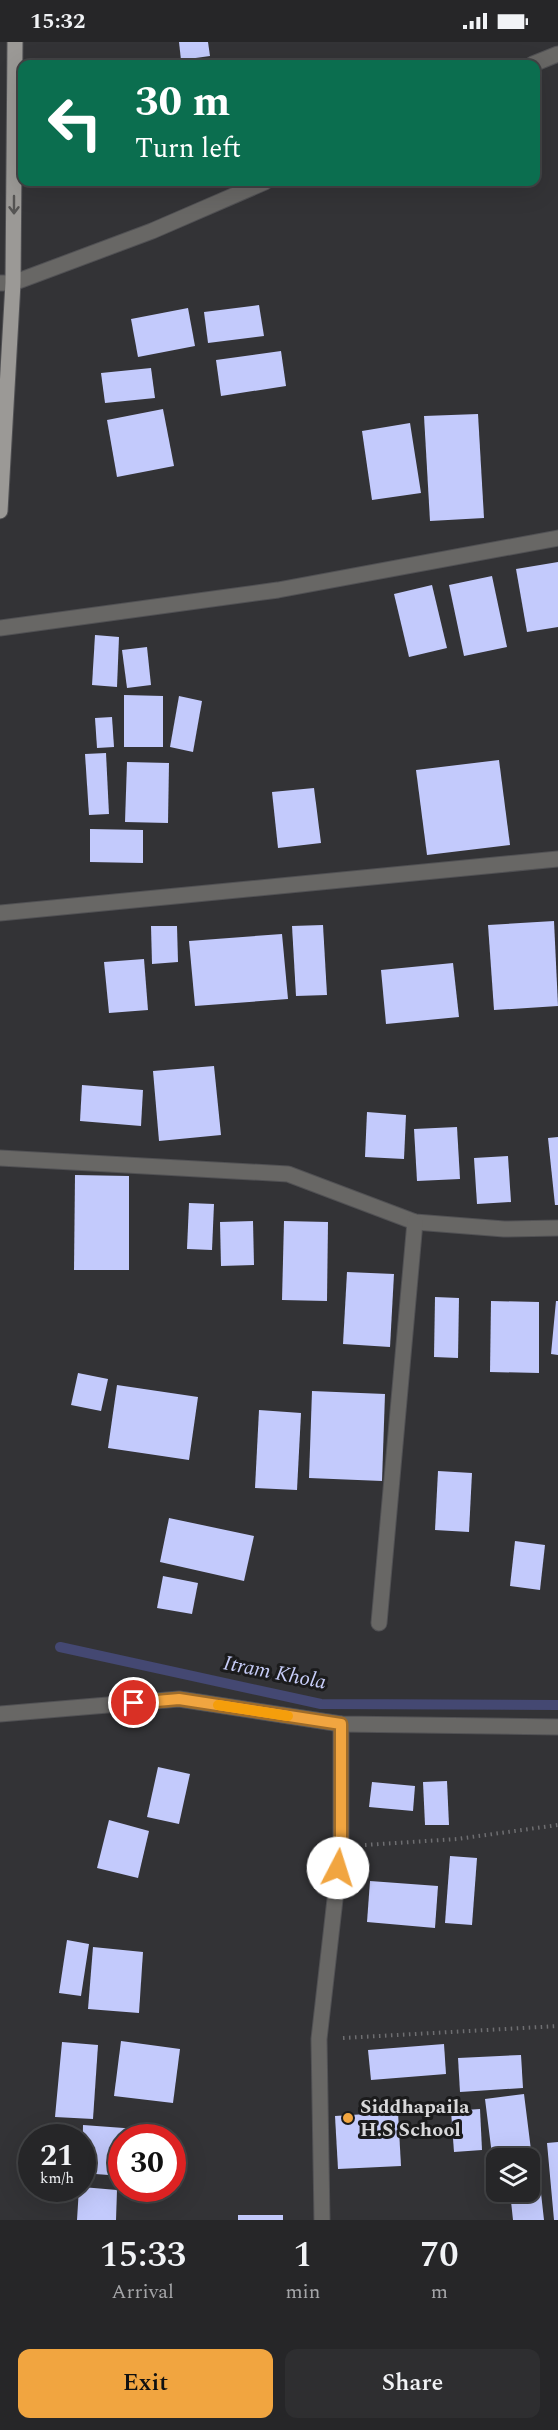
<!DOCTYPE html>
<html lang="en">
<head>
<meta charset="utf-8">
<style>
	:root { --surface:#262628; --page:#2e2e30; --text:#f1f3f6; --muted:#a4a5a8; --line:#424345; --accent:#f1a540 }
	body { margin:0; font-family:Spectral,serif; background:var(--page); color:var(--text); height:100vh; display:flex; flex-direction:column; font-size:22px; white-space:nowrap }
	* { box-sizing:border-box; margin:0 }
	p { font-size:20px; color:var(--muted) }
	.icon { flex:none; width:33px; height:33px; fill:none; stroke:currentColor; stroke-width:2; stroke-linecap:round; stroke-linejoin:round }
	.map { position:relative; height:2178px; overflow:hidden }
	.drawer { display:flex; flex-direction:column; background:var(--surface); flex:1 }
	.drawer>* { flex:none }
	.top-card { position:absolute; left:18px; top:18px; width:522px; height:126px; border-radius:12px; box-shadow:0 6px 24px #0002,0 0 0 2px var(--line); background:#0b6e4f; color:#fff; overflow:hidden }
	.controls { position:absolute; left:486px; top:2106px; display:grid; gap:12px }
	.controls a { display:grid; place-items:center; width:54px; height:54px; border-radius:12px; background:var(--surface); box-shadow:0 6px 24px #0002,0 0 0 2px var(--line); font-size:30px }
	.speed { position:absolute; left:18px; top:2082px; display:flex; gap:12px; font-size:30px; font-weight:700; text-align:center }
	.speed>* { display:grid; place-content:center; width:78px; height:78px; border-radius:50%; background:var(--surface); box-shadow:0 6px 24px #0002,0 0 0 2px var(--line); line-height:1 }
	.speed small { font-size:15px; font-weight:400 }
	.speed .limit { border:9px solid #d22; background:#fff; color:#111 }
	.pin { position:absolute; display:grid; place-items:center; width:51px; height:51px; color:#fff; margin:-26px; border:3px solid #fff; border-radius:50%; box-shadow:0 2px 6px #0007 }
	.me { position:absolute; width:66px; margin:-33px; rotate:5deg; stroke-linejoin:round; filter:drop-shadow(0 0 4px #0008) }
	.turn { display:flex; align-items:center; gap:21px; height:126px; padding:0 18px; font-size:27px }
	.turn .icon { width:78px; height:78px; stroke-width:2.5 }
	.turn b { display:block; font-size:42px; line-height:51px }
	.eta { display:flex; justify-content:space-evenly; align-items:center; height:102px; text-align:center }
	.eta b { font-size:36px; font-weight:600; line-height:42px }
	.button { display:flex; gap:12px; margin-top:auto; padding:12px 18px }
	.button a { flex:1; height:69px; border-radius:12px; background:var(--accent); color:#111; font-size:24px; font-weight:600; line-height:69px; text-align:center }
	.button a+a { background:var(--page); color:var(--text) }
	.status { display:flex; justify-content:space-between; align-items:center; height:42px; padding:0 30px; background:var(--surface); direction:ltr }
	.status svg { height:16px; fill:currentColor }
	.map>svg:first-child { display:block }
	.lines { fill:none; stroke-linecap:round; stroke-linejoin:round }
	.stream { stroke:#444872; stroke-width:10 }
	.building { fill:#c3cafc }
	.minor-casing { stroke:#515154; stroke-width:17 }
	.major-casing { stroke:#515154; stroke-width:17 }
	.path { stroke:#6e6e71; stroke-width:4; stroke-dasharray:1.5 4.5; stroke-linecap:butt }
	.minor { stroke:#686765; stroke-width:15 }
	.major { stroke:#9b9996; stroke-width:15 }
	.oneway { stroke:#555453 }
	.route-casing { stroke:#9d6b2a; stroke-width:15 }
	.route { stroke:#f1a540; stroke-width:10 }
	.slow { stroke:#f59e0b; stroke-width:10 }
	.poi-dot { fill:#f1a540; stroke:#1b1b1c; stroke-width:2 }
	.labels { text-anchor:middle; stroke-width:6; stroke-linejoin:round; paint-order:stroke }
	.poi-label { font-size:20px; font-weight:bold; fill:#d8d8da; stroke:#1b1b1c; text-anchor:start }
	.water-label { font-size:21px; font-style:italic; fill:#c7cdf8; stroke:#1b1b1c }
</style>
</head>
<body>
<div class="status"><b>15:32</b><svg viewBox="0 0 49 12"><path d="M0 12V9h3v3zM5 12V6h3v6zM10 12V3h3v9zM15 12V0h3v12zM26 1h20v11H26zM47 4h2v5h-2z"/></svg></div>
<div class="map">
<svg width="558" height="2178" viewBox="0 0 558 2178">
	<rect width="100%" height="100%" fill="#333336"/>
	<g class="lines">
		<!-- stream -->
		<path class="stream" d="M 60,1605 L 321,1662 L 558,1663"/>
	</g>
	<!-- building -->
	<g class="building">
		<path d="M 179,0 L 208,0 L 210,14 L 181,18 Z"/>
		<path d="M 259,263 L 264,294 L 208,301 L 204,270 Z"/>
		<path d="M 188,266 L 195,304 L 138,315 L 131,277 Z"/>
		<path d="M 281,309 L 286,344 L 221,354 L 216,318 Z"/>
		<path d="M 151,326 L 155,356 L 105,361 L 101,331 Z"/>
		<path d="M 163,367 L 174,424 L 117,435 L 107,378 Z"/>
		<path d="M 478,372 L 484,476 L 430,479 L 424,374 Z"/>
		<path d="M 410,381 L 421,451 L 372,458 L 362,389 Z"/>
		<path d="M 558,520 L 558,585 L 527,590 L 516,527 Z"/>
		<path d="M 492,534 L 507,605 L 464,614 L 449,543 Z"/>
		<path d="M 432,543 L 447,606 L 409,615 L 394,552 Z"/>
		<path d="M 95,593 L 119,595 L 117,645 L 92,643 Z"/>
		<path d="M 147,605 L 151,643 L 127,646 L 122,608 Z"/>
		<path d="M 124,653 L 163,654 L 163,705 L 124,705 Z"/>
		<path d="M 179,654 L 202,659 L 193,710 L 170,705 Z"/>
		<path d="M 112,675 L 114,705 L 97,706 L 95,676 Z"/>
		<path d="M 106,711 L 109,772 L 89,773 L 85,712 Z"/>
		<path d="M 499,718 L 510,803 L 427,813 L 416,728 Z"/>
		<path d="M 127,720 L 169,721 L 168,781 L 125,780 Z"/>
		<path d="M 314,746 L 321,801 L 278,806 L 272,750 Z"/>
		<path d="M 90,787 L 143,788 L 143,821 L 90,820 Z"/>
		<path d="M 554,879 L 558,964 L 494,968 L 488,883 Z"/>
		<path d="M 323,883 L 327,953 L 296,954 L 292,884 Z"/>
		<path d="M 151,884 L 177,884 L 178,920 L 152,922 Z"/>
		<path d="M 282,892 L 288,957 L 195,964 L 189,899 Z"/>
		<path d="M 144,917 L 148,968 L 109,971 L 104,920 Z"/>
		<path d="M 453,921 L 459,975 L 386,982 L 381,928 Z"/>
		<path d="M 214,1024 L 221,1093 L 159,1099 L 153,1029 Z"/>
		<path d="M 82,1043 L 143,1048 L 141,1084 L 80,1079 Z"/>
		<path d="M 367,1070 L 406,1073 L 404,1117 L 365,1115 Z"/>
		<path d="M 457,1085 L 460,1137 L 417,1139 L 414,1087 Z"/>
		<path d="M 558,1095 L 558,1163 L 555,1163 L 548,1096 Z"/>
		<path d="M 508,1114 L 511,1160 L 477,1162 L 474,1116 Z"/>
		<path d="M 75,1133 L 129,1134 L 129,1228 L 74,1228 Z"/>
		<path d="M 189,1161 L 214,1162 L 212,1208 L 187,1207 Z"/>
		<path d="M 253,1179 L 254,1223 L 221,1224 L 220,1180 Z"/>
		<path d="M 284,1179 L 328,1180 L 327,1259 L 282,1258 Z"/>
		<path d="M 347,1230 L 394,1232 L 390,1305 L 343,1302 Z"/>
		<path d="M 435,1255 L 459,1256 L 458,1316 L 434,1315 Z"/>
		<path d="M 491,1259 L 539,1260 L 539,1331 L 490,1330 Z"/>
		<path d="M 556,1259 L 558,1259 L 558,1313 L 551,1312 Z"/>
		<path d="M 78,1331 L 108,1337 L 101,1369 L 71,1363 Z"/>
		<path d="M 117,1343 L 198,1355 L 189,1418 L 108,1406 Z"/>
		<path d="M 312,1349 L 385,1352 L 382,1439 L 309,1436 Z"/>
		<path d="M 259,1368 L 301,1371 L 297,1448 L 255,1446 Z"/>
		<path d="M 438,1429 L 472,1431 L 469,1490 L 435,1488 Z"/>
		<path d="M 169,1476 L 254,1494 L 244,1539 L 160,1520 Z"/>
		<path d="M 515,1499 L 545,1503 L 540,1548 L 510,1544 Z"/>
		<path d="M 163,1534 L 198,1541 L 192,1572 L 157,1566 Z"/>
		<path d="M 158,1725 L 190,1732 L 179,1782 L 147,1775 Z"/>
		<path d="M 447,1739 L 449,1783 L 425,1783 L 423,1740 Z"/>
		<path d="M 372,1740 L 415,1744 L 413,1769 L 369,1765 Z"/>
		<path d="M 109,1778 L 149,1789 L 138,1836 L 97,1826 Z"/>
		<path d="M 450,1814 L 477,1816 L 472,1883 L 445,1881 Z"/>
		<path d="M 370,1839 L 438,1844 L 435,1886 L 367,1880 Z"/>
		<path d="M 67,1898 L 89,1902 L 81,1954 L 59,1951 Z"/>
		<path d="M 93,1905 L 143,1910 L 139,1971 L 88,1967 Z"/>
		<path d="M 121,1999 L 180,2007 L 173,2061 L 114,2054 Z"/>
		<path d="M 62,2000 L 98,2003 L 93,2077 L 55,2075 Z"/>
		<path d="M 444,2002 L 446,2032 L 371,2038 L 368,2008 Z"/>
		<path d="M 521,2013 L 523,2046 L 460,2050 L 458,2016 Z"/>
		<path d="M 524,2052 L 532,2116 L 496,2116 L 496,2120 L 493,2121 L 485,2057 Z"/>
		<path d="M 480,2067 L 482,2108 L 454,2110 L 451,2069 Z"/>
		<path d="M 398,2070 L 401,2124 L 338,2127 L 335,2074 Z"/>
		<path d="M 83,2083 L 151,2088 L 150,2096 L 122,2096 L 122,2134 L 82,2131 Z"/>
		<path d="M 558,2100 L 558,2178 L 554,2178 L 547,2101 Z"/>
		<path d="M 538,2124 L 544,2178 L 513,2178 L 510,2150 L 530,2150 L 530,2125 Z"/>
		<path d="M 82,2145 L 117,2148 L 116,2178 L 77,2178 L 79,2146 Z"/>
		<rect x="238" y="2173" width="45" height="5"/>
	</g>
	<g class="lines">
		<defs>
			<g id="minor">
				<path d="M 533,22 L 558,12"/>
				<path d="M 0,241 L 13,241 L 152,189 L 265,140"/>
				<path d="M 0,586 L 278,548 L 558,496"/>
				<path d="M 0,871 L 558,817"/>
				<path d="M 0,1116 L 288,1132 L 415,1180 L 504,1187 L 558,1186"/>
				<path d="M 379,1581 L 415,1180"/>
				<path d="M 0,1672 L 179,1657 L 341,1682 L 558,1685"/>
				<path d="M 322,2178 L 319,1997 L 341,1805 L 341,1682"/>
			</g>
			<path id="major" d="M 0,469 L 13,241 L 15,0"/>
		</defs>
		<!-- minor casing -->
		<use href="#minor" class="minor-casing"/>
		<!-- major casing -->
		<use href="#major" class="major-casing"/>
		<!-- path -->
		<g class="path">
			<path d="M 365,1803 L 457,1797 L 558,1783"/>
			<path d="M 343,1996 L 558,1984"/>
		</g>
		<!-- minor -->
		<use href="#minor" class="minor"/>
		<!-- major -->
		<use href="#major" class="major"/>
	</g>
	<!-- one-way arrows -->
	<defs><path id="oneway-shaft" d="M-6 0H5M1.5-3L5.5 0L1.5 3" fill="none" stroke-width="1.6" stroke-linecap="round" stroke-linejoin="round" transform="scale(1.5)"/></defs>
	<use class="oneway" href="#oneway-shaft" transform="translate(14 163) rotate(90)"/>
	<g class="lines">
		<defs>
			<path id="route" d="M 134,1661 L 179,1657 L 341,1682 L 341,1805 L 338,1826"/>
		</defs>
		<!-- route casing -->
		<use href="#route" class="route-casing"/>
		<!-- route -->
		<use href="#route" class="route"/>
		<!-- slow -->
		<path class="slow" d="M 218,1663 L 288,1674"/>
	</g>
	<!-- markers -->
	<circle class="poi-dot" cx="348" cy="2076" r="6"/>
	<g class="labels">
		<!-- poi labels -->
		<g class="poi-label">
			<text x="360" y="2071">Siddhapaila<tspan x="360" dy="23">H.S School</tspan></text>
		</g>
		<!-- water labels -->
		<g class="water-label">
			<text transform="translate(275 1630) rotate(11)" y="7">Itram Khola</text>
		</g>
	</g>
</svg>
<div class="controls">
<a><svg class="icon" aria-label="layers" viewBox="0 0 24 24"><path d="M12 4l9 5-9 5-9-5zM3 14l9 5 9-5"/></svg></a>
</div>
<div class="speed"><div>21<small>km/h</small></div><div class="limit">30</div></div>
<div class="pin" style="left:134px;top:1661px;background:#d93025"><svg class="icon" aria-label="arrive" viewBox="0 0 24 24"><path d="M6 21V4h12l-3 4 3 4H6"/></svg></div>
<svg class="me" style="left:338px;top:1826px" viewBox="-20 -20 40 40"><circle r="19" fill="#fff"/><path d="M0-13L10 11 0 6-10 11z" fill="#f1a540"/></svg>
<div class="top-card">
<div class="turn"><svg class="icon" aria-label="left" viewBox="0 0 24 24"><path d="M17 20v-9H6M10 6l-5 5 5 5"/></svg><div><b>30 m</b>Turn left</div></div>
</div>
</div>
<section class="drawer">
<div class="eta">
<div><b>15:33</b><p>Arrival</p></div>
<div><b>1</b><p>min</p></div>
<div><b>70</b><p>m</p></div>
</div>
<div class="button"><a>Exit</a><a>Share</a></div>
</section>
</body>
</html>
